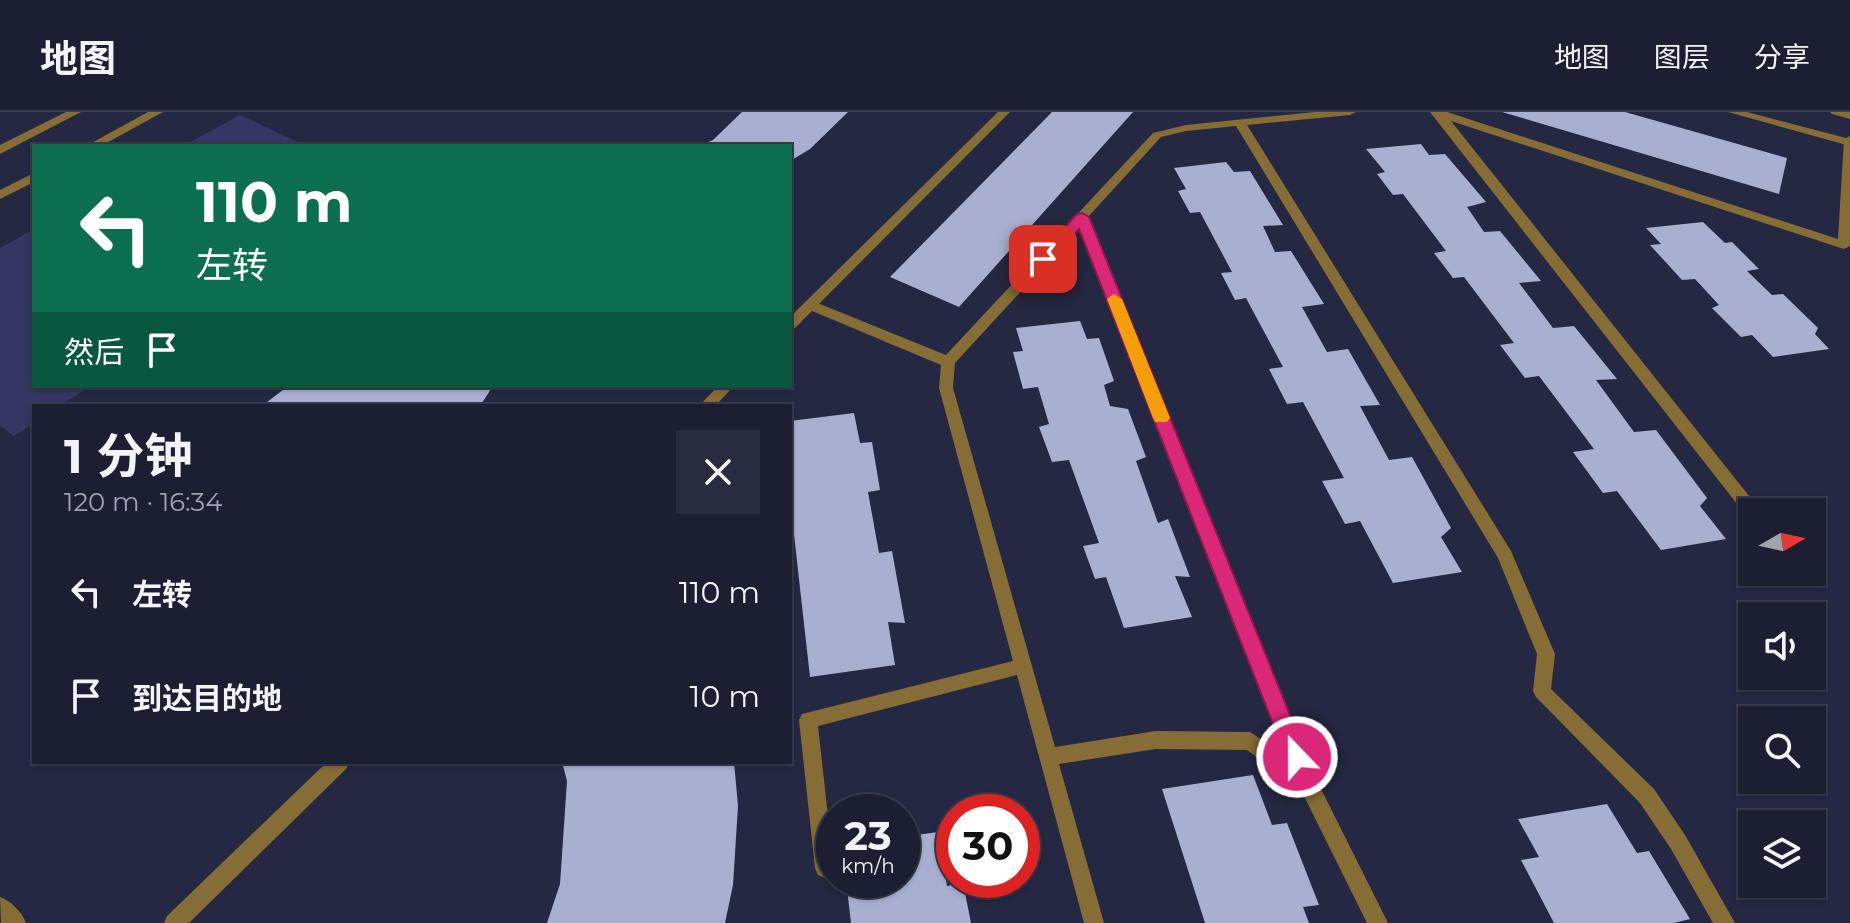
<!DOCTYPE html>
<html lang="zh">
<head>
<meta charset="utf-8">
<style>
	:root { --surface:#1c1e32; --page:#292b3e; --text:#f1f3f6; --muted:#a0a2ac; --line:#3a3c4d }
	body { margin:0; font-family:Montserrat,"Noto Sans SC",sans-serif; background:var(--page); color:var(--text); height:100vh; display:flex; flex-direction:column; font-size:30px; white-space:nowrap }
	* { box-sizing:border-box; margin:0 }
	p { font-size:26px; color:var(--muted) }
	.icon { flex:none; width:44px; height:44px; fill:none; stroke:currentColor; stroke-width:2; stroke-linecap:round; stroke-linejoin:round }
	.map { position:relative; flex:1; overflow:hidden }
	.sheet { position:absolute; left:32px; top:292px; width:760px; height:360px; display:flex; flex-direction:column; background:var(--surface); border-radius:0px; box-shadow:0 2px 6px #0004,0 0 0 2px var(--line) }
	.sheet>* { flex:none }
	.hud { position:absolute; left:32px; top:32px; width:760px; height:244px; border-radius:0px; box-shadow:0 2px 6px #0004,0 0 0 2px var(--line); background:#0b6e4f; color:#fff; overflow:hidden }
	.needle { width:52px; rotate:81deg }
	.fabs { position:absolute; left:1738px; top:386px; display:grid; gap:16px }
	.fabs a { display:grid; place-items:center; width:88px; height:88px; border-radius:0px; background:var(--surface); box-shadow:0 2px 6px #0004,0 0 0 2px var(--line); font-size:40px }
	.speed { position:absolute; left:816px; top:682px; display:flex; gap:16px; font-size:40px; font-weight:700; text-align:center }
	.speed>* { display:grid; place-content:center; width:104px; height:104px; border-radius:50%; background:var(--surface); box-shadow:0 2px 6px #0004,0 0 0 2px var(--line); line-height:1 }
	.speed small { font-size:20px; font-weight:400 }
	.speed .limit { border:12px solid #d22; background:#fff; color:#111 }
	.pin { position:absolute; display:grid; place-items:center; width:68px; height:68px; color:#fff; margin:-34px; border-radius:16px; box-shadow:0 4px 12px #0006 }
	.me { position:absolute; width:88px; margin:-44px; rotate:338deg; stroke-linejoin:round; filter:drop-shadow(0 0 6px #0008) }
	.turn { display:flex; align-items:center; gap:28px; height:168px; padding:0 32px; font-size:36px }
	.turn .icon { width:104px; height:104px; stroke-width:2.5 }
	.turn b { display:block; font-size:56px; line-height:68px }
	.then { display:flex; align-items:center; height:76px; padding:0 32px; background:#0003; gap:16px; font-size:30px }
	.round { display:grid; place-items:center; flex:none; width:84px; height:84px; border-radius:0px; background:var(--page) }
	.summary { display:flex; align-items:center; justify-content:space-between; height:136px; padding:0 32px }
	h1 { font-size:48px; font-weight:700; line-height:60px }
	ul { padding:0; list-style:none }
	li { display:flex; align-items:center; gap:24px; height:104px; padding:0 32px }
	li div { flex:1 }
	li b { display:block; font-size:30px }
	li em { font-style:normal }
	header { display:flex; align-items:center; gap:48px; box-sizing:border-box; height:112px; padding:0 40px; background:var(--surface); border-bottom:2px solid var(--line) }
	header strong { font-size:38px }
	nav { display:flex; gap:44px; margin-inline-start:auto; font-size:28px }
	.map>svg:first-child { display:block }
	.green { fill:#333761 }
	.building { fill:#a9afd1 }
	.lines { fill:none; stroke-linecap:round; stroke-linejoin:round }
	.minor { fill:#866c35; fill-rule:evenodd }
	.tertiary { fill:#866c35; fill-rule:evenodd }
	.route { fill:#db2777; stroke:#8e194d; stroke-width:2 }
	.slow { fill:#f59e0b }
</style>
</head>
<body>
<header>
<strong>地图</strong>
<nav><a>地图</a><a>图层</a><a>分享</a></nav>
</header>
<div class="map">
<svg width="1850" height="811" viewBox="0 0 1850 811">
	<rect width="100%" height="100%" fill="#252842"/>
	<!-- green -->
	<g class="green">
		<path d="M 240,3 L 307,34 L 183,34 Z"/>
		<path d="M 34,117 L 34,274 L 90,274 L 60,294 L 34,294 L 34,311 L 14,324 L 0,314 L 0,136 Z"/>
	</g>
	<!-- building -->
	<g class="building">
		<path d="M 742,0 L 848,0 L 810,37 L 790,49 L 790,34 L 699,34 L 713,28 Z"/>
		<path d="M 1052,0 L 1133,0 L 959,195 L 890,165 Z"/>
		<path d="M 1502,0 L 1625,0 L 1787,46 L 1779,82 Z"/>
		<path d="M 1421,32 L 1429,43 L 1445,42 L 1486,90 L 1467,95 L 1484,120 L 1500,119 L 1541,169 L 1519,171 L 1553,216 L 1574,214 L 1617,267 L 1596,268 L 1634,320 L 1656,318 L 1707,386 L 1700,394 L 1726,427 L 1661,438 L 1617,379 L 1603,381 L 1573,340 L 1594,337 L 1539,264 L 1525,266 L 1500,233 L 1514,231 L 1464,165 L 1453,166 L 1434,141 L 1446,139 L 1403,82 L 1393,83 L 1377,62 L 1385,60 L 1366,37 Z"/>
		<path d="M 1226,50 L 1234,60 L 1250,59 L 1283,113 L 1263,114 L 1275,140 L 1291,139 L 1324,192 L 1302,195 L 1327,240 L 1348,237 L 1380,293 L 1360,294 L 1389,348 L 1412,345 L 1451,416 L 1441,425 L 1462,460 L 1393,471 L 1360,409 L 1345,412 L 1322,369 L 1344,366 L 1303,290 L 1287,292 L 1269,257 L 1283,255 L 1246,186 L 1235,188 L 1221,161 L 1232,160 L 1200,100 L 1190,101 L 1178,79 L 1186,77 L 1174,56 Z"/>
		<path d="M 1703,110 L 1725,131 L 1732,130 L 1759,157 L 1747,159 L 1772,183 L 1783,182 L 1818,216 L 1815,222 L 1829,237 L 1773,245 L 1752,223 L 1741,225 L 1712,196 L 1719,193 L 1695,167 L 1682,168 L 1650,133 L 1661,132 L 1646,116 Z"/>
		<path d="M 1080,209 L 1087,227 L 1099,226 L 1114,269 L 1104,273 L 1110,294 L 1128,297 L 1146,345 L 1136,349 L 1158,411 L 1168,407 L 1190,465 L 1175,464 L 1192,505 L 1124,516 L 1106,465 L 1095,467 L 1083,434 L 1099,431 L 1069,348 L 1052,350 L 1039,315 L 1049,312 L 1038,275 L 1023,277 L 1013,240 L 1023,239 L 1016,216 Z"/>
		<path d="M 288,274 L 493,274 L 480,294 L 262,294 Z"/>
		<path d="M 854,301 L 860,331 L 872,330 L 880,378 L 868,380 L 879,441 L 892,439 L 905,511 L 888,510 L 895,553 L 810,565 L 790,387 L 790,309 Z"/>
		<path d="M 562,650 L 734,650 L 738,694 L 733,773 L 725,811 L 547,811 L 560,772 L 567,669 Z"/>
		<path d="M 1253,663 L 1272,713 L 1287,711 L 1319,793 L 1303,795 L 1309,811 L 1205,811 L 1162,677 Z"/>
		<path d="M 1607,692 L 1637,741 L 1649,739 L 1690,807 L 1674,811 L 1554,811 L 1521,748 L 1539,745 L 1518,707 Z"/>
		<path d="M 938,720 L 947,774 L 963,771 L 971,811 L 851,811 L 846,768 L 902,768 L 902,725 Z"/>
	</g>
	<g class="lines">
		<!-- minor -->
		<g class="minor">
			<path d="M 1315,0 L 1356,0 L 1350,3 L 1247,13 L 1511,439 L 1555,542 L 1551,577 L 1654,677 L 1685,723 L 1735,811 L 1713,811 L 1671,737 L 1640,691 L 1536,585 L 1533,579 L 1537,542 L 1498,446 L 1236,14 L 1186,19 L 1161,25 L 1088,105 L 1315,665 L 1388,811 L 1367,811 L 1300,676 L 1247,638 L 1156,637 L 1059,652 L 1104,811 L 1084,811 L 1017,563 L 818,614 L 834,759 L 832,763 L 825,766 L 818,763 L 815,756 L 799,608 L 802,602 L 1013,549 L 939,276 L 941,253 L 805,196 L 805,190 L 815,190 L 946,243 L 1153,21 L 1186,13 ZM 1080,115 L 1288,645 L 1250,620 L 1156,619 L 1055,635 L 953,276 L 955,251 Z"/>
			<path d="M 1430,0 L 1447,0 L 1838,127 L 1844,27 L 1850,24 L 1850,134 L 1844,137 L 1451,9 L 1753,389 L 1755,393 L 1753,397 L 1741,397 Z"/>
		</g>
		<!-- tertiary -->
		<g class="tertiary">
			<path d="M 66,0 L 81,0 L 0,42 L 0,33 Z"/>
			<path d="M 148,0 L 163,0 L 101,34 L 86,34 Z"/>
			<path d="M 998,0 L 1010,0 L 795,216 L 790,218 L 790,205 Z"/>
			<path d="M 1728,0 L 1747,0 L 1850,27 L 1850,34 Z"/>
			<path d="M 1830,0 L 1850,0 L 1850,7 L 1832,2 Z"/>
			<path d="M 34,61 L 34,70 L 0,87 L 0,78 Z"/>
			<path d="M 718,274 L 734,274 L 715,294 L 699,294 Z"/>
			<path d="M 327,650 L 349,650 L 347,656 L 189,811 L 164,811 L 167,804 Z"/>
			<path d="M 0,785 C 11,789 22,800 26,811 L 1,811 Z"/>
		</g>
	</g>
	<!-- route -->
	<path class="route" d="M 1082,101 L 1089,105 L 1307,645 L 1304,652 L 1297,655 L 1289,652 L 1286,645 L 1079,117 L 1049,150 L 1038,150 L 1036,147 L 1077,102 Z"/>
	<!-- slow -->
	<path class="slow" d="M 1114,182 L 1122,187 L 1170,306 L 1167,310 L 1155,310 L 1153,306 L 1107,187 Z"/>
</svg>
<div class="fabs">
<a><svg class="needle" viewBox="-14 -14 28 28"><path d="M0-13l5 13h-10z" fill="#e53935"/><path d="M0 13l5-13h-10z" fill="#a0a2ac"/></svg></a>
<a><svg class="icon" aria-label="sound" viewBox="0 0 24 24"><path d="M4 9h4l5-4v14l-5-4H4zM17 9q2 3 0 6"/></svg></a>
<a><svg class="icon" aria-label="search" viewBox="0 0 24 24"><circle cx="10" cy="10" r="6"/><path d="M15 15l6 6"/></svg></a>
<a><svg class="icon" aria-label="layers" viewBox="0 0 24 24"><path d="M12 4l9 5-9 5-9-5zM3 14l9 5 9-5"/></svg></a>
</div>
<div class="speed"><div>23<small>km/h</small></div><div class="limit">30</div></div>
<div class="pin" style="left:1043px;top:147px;background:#d93025"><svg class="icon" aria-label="arrive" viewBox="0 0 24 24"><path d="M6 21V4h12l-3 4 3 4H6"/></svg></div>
<svg class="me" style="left:1297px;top:645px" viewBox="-20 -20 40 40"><circle r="17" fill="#db2777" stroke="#fff" stroke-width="3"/><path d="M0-11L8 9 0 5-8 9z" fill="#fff"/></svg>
<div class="hud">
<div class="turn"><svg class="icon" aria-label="left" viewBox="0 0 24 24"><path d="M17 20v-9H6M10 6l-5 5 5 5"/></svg><div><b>110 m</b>左转</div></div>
<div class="then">然后<svg class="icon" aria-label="arrive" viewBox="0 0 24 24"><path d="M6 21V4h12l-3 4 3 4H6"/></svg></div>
</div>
<section class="sheet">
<div class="summary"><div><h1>1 分钟</h1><p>120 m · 16:34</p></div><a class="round"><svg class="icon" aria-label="close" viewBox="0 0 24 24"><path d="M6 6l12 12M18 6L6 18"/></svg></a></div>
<ul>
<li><svg class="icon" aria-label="left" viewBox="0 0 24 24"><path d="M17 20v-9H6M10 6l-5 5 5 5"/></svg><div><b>左转</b></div><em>110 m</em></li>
<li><svg class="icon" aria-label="arrive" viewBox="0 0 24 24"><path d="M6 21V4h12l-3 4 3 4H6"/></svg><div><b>到达目的地</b></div><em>10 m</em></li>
</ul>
</section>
</div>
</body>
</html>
